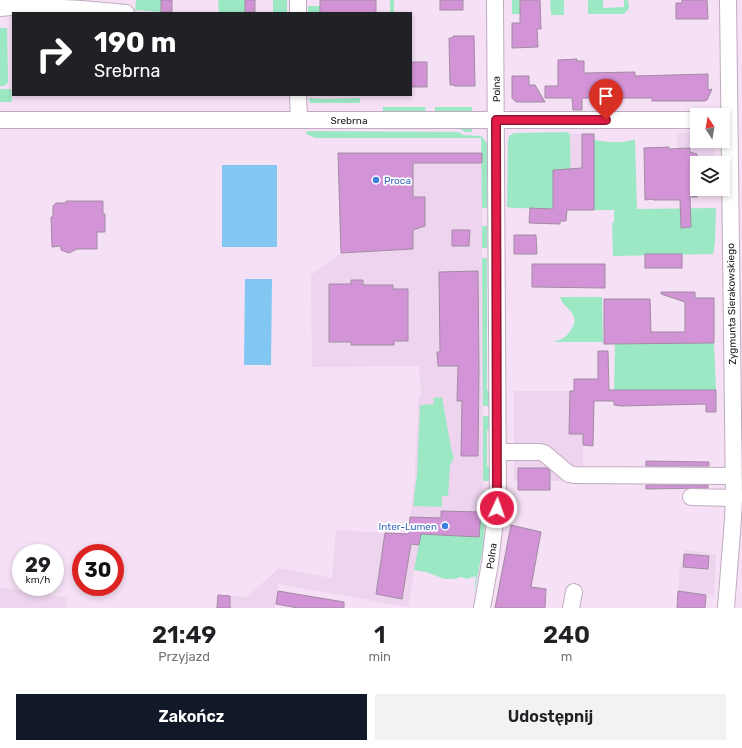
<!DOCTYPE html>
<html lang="pl">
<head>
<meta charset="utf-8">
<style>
	:root { --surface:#fff; --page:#f2f2f2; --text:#202124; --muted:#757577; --accent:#111827 }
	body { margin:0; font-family:Rubik,sans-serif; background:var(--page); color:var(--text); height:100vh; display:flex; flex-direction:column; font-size:15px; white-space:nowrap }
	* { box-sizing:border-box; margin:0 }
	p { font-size:13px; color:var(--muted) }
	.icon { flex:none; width:22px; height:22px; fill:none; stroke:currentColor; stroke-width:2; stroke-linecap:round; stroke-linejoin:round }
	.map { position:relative; height:608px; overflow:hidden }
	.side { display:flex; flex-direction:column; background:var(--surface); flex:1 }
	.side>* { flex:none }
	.guide { position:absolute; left:12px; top:12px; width:400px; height:84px; border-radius:0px; box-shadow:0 2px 6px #0003; background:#202124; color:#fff; overflow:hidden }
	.needle { width:26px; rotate:349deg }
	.fabs { position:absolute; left:690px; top:108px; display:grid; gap:8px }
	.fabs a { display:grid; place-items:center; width:40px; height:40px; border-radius:0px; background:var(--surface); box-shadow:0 2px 6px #0003; font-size:20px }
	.speed { position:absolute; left:12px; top:544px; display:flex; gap:8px; font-size:20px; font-weight:700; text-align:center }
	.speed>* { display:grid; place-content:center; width:52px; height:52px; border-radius:50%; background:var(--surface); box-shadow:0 2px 6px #0003; line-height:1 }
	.speed small { font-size:10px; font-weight:400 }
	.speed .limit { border:6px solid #d22; background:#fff; color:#111 }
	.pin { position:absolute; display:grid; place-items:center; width:34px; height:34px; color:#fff; margin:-41px -17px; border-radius:50% 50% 50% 0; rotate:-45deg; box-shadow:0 0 4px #0007 }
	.pin .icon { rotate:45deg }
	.me { position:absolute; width:44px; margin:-22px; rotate:3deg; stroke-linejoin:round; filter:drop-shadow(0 0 3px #0008) }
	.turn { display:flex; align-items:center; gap:14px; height:84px; padding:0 16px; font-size:18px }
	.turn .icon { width:52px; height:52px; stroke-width:2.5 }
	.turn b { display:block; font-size:28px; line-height:34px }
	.eta { display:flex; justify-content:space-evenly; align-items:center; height:68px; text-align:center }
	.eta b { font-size:24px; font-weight:600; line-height:28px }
	.primary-button { display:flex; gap:8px; margin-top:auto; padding:8px 16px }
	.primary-button a { flex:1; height:46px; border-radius:0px; background:var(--accent); color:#fff; font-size:16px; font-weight:600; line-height:46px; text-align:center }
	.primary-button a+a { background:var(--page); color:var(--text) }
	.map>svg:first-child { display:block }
	.built { fill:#eed4ef }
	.green { fill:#9ce8c5 }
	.water { fill:#81c7f2 }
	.building { fill:#d393d7; stroke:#a08da1 }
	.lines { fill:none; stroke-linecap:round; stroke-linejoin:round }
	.minor-casing { stroke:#c0acc0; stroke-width:18 }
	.minor { stroke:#fff; stroke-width:16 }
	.route-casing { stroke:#92132f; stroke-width:10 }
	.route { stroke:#e11d48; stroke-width:7 }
	.shop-dot { fill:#3f7fe0; stroke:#fff; stroke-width:1.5 }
	.labels { text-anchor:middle; stroke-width:3.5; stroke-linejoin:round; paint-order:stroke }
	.street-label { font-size:10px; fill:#1d161d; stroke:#fff }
	.shop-label { font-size:10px; fill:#366cbe; stroke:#fff; text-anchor:start }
</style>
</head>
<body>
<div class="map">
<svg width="742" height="608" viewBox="0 0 742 608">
	<rect width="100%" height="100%" fill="#f5e0f5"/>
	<!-- built -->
	<g class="built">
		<path d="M 677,133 L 697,133 L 697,141 L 711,141 L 714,146 L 715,163 L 697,163 L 678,170 Z"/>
		<path d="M 570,134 L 594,134 L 594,210 L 571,209 Z"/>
		<path d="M 482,163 L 483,486 L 479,537 L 421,534 L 408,607 L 279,584 L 275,608 L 217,608 L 218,595 L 247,597 L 279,568 L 332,578 L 336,530 L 409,534 L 415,474 L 418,403 L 421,393 L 419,366 L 312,367 L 311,275 L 341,253 L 338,164 Z"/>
		<path d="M 514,391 L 583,391 L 583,469 L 593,481 L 514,481 Z"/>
		<path d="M 685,550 L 716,554 L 714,595 L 678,591 L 680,567 L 683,567 Z"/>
		<path d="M 0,587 L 67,598 L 66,608 L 0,608 Z"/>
	</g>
	<!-- green -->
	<g class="green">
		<path d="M 136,0 L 161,0 L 162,12 L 135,10 Z"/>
		<path d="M 218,0 L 245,0 L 245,12 L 269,12 L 269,13 L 219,13 Z"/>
		<rect x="273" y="0" width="14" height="13"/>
		<rect x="390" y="0" width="4" height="13"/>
		<rect x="512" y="0" width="8" height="14"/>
		<path d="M 550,0 L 564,0 L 564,15 L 551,15 Z"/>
		<path d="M 588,0 L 603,0 L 603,8 L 624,7 L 624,0 L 628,0 L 629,8 L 624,14 L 588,14 Z"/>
		<path d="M 308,6 L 321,6 L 320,13 L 308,13 Z"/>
		<path d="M 0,28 L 7,28 L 8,82 L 5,86 L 0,86 Z"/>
		<path d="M 0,89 L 11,89 L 12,102 L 0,102 Z"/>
		<path d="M 309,98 L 323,99 L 360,98 L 360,103 L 310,103 Z"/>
		<path d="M 383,107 L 425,107 L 426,114 L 383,112 Z"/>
		<path d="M 435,107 L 472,107 L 472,114 L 437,114 L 435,111 Z"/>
		<path d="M 309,126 L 472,127 L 472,132 L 465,132 L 460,129 L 308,128 Z"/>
		<path d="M 307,131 L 458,132 L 464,135 L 481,136 L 487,143 L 487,208 L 482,208 L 481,138 L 315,138 L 306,134 Z"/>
		<path d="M 567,132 L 570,134 L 571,209 L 513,208 L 507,207 L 508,141 L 509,136 L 514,133 Z"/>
		<path d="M 635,139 L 637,209 L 716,208 L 715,243 L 713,254 L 613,256 L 612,222 L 614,223 L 614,210 L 594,210 L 594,140 C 607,142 622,144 635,139 Z"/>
		<rect x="482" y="226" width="5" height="22"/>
		<path d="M 482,258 L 487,258 L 487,390 L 492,395 L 492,402 L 488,406 L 483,406 Z"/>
		<path d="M 560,297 L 602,297 L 603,342 L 553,342 C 557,341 561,339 565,337 C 570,333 578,321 573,315 C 569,308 562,305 560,297 Z"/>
		<path d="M 714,343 L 716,390 L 614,390 L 615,344 Z"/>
		<path d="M 442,397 L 451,448 L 454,458 L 450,465 L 448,496 L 442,496 L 442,507 L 413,506 L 417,474 L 420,405 L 434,404 L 433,398 Z"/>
		<path d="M 483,416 L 488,416 L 492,420 L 492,426 L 487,431 L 487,465 L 492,470 L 492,477 L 488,481 L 483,481 Z"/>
		<path d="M 483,491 L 488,491 L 492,495 L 492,502 L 486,506 L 483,548 L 474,595 L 476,576 L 467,579 L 461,577 L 454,579 L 445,579 L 426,572 L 414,570 L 421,534 L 479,537 Z"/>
	</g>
	<!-- water -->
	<g class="water">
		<rect x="222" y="165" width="55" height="82"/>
		<path d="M 245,279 L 272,279 L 271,365 L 244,365 Z"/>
	</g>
	<!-- building -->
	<g class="building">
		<rect x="161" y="0" width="11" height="12"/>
		<rect x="245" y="0" width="10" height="12"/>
		<rect x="320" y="0" width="56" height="13"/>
		<rect x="440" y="0" width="23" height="10"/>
		<path d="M 520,0 L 540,0 L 541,29 L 537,29 L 538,47 L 512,48 L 512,23 L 520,23 Z"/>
		<path d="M 682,0 L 707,0 L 708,19 L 676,19 L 676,3 L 682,3 Z"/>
		<path d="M 453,36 L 474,36 L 475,86 L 454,86 L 454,85 L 450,85 L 449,38 L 453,38 Z"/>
		<path d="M 577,59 L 577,61 L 584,61 L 584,73 L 635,72 L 635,76 L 708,74 L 708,90 L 712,89 L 707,100 L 704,101 L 652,101 L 652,98 L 582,98 L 582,110 L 573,110 L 572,98 L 545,98 L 545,86 L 558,86 L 558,60 Z"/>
		<rect x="411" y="62" width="16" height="25"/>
		<path d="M 512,76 L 529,76 L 529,85 L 535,85 L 545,102 L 516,102 L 512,98 Z"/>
		<path d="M 582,134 L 594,134 L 594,210 L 567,210 L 566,221 L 560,221 L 560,224 L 529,223 L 530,208 L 553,209 L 553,170 L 582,168 Z"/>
		<path d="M 669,147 L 669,149 L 690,148 L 690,152 L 697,154 L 697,197 L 690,197 L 691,227 L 681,228 L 680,200 L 653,200 L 653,199 L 645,200 L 644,148 Z"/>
		<path d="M 338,153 L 482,153 L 482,163 L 413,163 L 413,197 L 425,197 L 425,226 L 413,230 L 413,249 L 341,253 Z"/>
		<path d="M 66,201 L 103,201 L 103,214 L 105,214 L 105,232 L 97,232 L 97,249 L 77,249 L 69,253 L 61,250 L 61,246 L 52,247 L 51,217 L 53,217 L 53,206 L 56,203 L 66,203 Z"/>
		<path d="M 452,230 L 470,230 L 469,246 L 452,246 Z"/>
		<path d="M 514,235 L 536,235 L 537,254 L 514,254 Z"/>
		<rect x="645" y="254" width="37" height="14"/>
		<path d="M 532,264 L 605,264 L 605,288 L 532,287 Z"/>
		<path d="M 478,271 L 479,371 L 478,456 L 461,456 L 462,401 L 457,401 L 458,366 L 438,366 L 437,352 L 440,352 L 439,272 Z"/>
		<path d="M 351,280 L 363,280 L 363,285 L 393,285 L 393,289 L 408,289 L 408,341 L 394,341 L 394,345 L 351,345 L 351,342 L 329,342 L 329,284 L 351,284 Z"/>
		<path d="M 661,292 L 695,292 L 695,298 L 714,298 L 714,343 L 604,344 L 604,299 L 650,299 L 651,332 L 685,332 L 685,302 L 661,294 Z"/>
		<path d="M 598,351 L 608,351 L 609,390 L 716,390 L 716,412 L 706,412 L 706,404 L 621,406 L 614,405 L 614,401 L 594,401 L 593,446 L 583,445 L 583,434 L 569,434 L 570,391 L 574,391 L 574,379 L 598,379 Z"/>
		<path d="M 646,461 L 709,462 L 709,466 L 646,466 Z"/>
		<path d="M 518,468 L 547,468 L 550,470 L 550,490 L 518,490 Z"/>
		<path d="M 646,485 L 708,485 L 708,488 L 646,489 Z"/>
		<path d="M 441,511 L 481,512 L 479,537 L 421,534 L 419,545 L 411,544 L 402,599 L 376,594 L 385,533 L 409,534 L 410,517 L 441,518 Z"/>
		<path d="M 511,525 L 541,532 L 531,587 L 546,589 L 545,608 L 495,608 Z"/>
		<path d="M 684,554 L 709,556 L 708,569 L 683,567 Z"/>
		<path d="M 278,591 L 344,602 L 344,608 L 298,608 L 276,604 Z"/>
		<path d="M 678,591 L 706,595 L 705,608 L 677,608 Z"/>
		<path d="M 218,595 L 230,596 L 230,608 L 217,608 Z"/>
	</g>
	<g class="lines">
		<defs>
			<g id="minor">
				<path d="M 298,0 L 298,13"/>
				<path d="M 0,8 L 24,6 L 82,9 L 126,13"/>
				<path d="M 298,95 L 299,120"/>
				<path d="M 0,120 L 697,120"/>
				<path d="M 498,452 L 540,452 L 544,453 L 569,474 L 575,475 L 733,476"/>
				<path d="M 691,497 L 734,498"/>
				<path d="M 482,608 L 490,563 L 498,495 L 495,0"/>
				<path d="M 571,608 L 574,592"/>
				<path d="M 726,608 L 733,519 L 734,498 L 728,0"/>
			</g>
		</defs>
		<!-- minor casing -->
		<use href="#minor" class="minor-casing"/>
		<!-- minor -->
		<use href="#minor" class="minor"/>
	</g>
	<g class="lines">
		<defs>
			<path id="route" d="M 497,508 L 496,120 L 606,120"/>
		</defs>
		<!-- route casing -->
		<use href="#route" class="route-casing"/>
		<!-- route -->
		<use href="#route" class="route"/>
	</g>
	<!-- markers -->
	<g class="shop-dot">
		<circle cx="376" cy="180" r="4"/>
		<circle cx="445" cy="526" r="4"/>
	</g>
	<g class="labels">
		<!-- street labels -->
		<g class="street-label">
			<text transform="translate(496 89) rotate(-91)" y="4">Polna</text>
			<text x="349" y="124">Srebrna</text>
			<text transform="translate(731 304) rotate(-91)" y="4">Zygmunta Sierakowskiego</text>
			<text transform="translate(491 556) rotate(-82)" y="4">Polna</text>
		</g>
		<!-- shop labels -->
		<g class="shop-label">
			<text x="384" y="184">Proca</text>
			<text x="437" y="530" text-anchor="end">Inter-Lumen</text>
		</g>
	</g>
</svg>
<div class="fabs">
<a><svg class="needle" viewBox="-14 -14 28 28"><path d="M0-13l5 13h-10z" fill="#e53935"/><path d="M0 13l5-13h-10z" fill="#757577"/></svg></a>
<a><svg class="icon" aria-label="layers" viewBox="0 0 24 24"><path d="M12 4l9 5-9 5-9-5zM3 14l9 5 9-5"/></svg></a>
</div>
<div class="speed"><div>29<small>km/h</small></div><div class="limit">30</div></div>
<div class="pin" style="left:606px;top:120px;background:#d93025"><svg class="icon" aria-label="arrive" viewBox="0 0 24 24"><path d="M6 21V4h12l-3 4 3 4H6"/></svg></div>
<svg class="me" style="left:497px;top:508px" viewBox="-20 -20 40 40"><circle r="17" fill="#e11d48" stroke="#fff" stroke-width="3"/><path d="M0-11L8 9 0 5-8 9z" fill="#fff"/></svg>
<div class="guide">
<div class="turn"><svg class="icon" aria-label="right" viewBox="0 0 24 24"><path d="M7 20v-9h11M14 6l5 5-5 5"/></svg><div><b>190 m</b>Srebrna</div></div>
</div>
</div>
<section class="side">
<div class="eta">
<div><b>21:49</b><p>Przyjazd</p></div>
<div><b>1</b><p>min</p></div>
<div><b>240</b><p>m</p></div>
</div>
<div class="primary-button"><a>Zakończ</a><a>Udostępnij</a></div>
</section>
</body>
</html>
